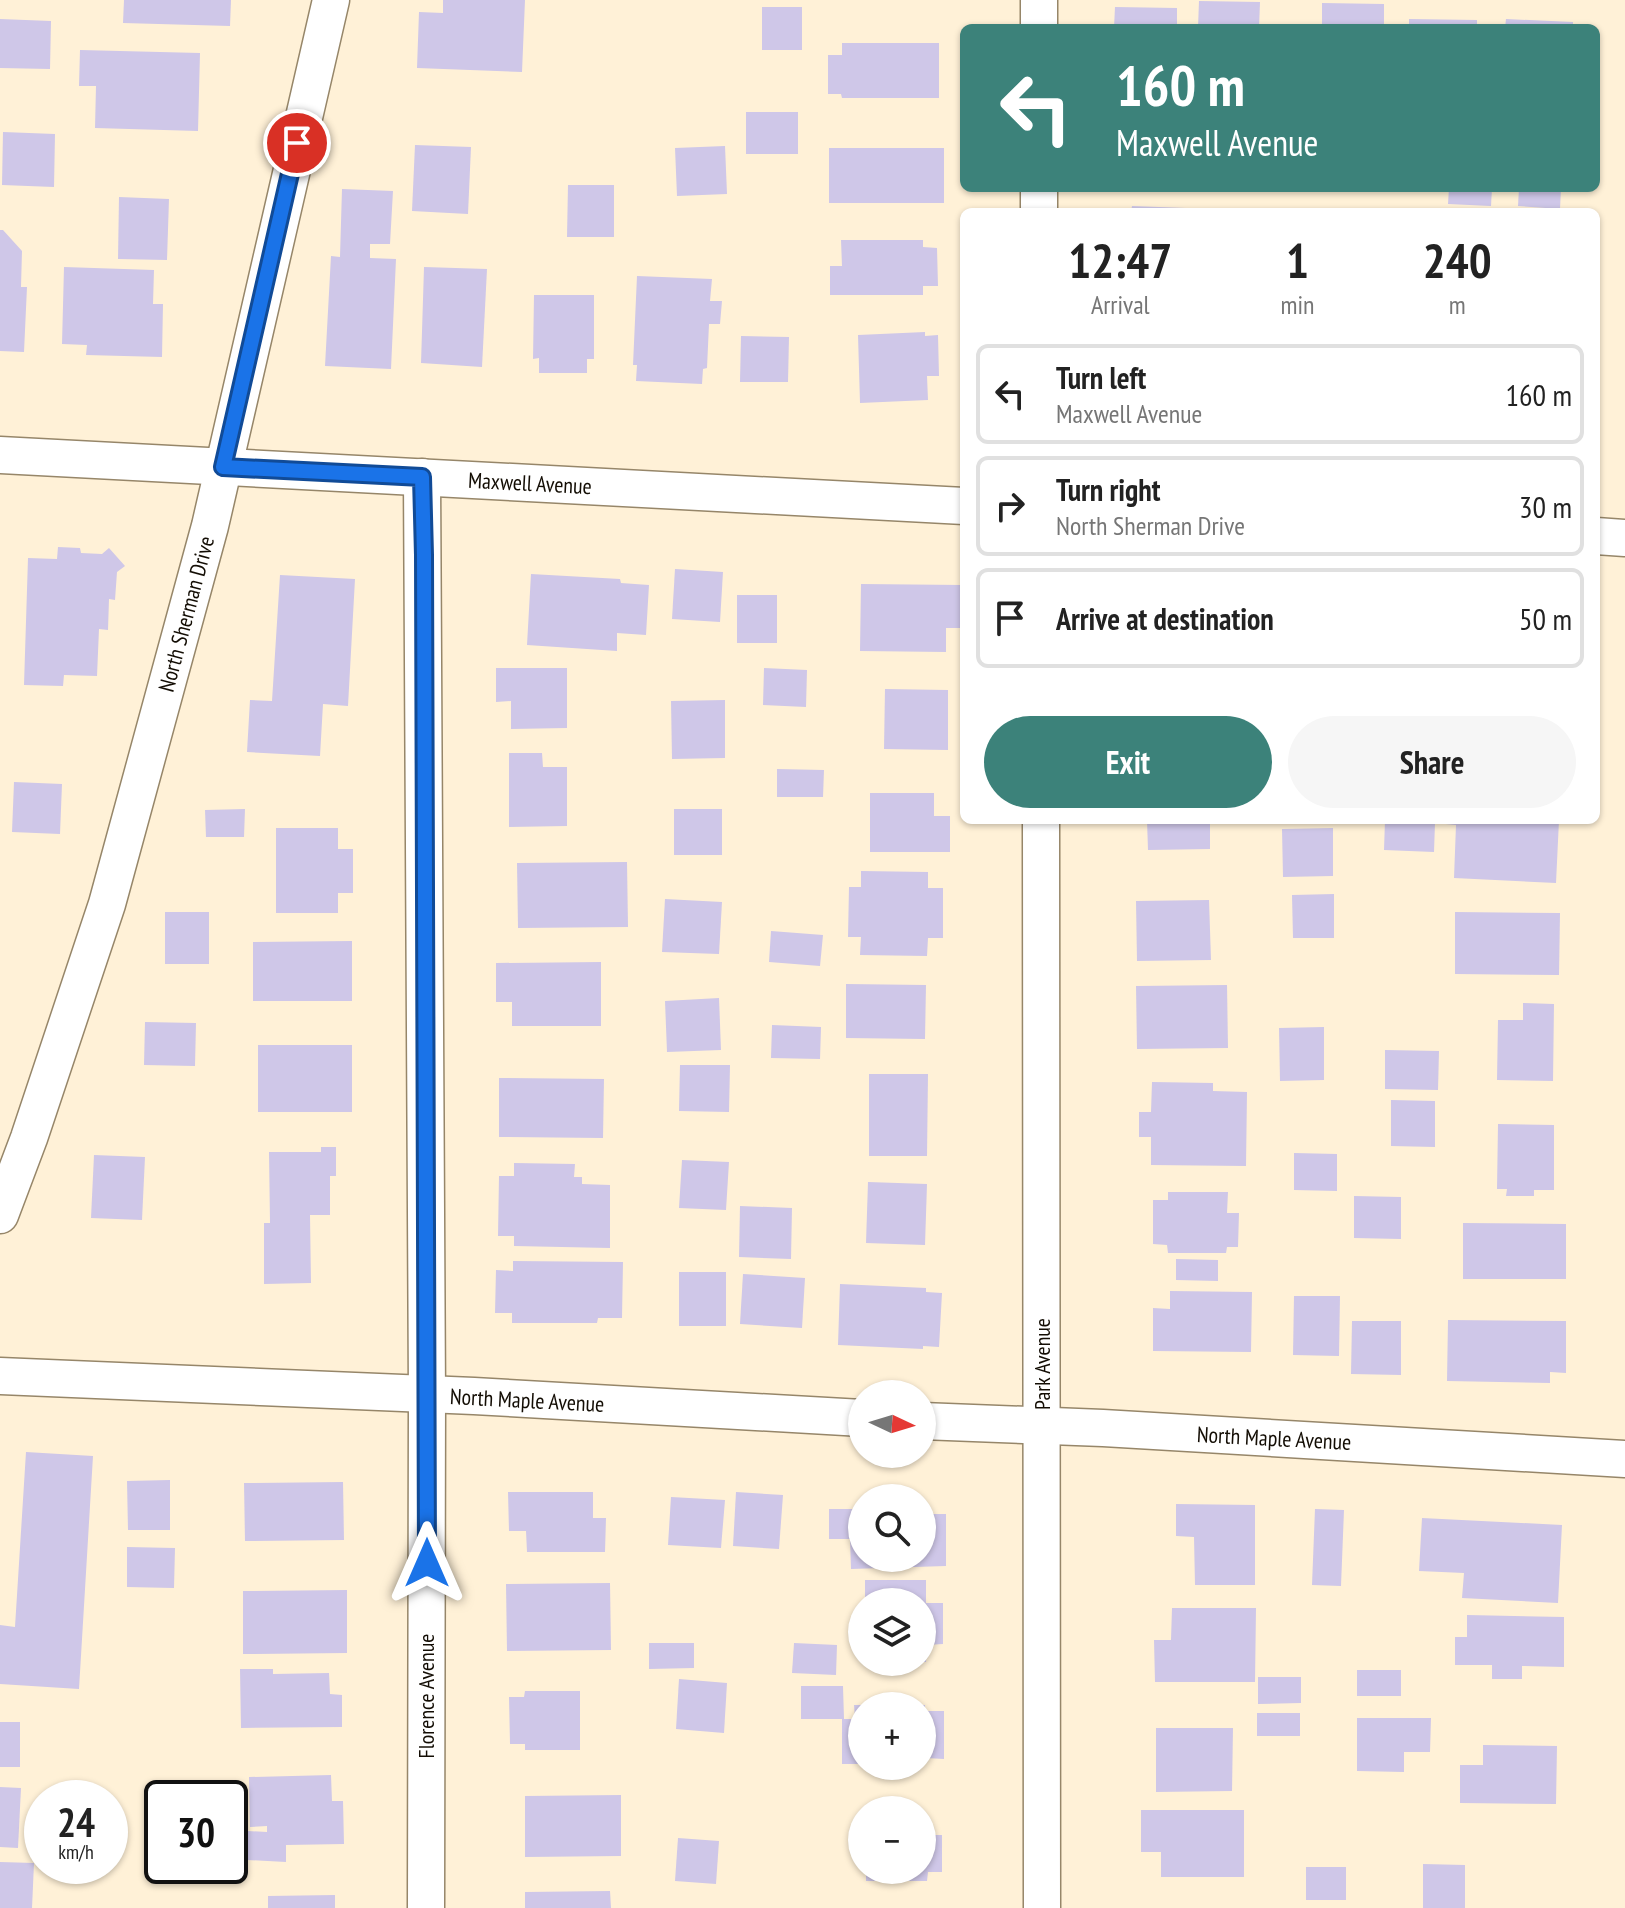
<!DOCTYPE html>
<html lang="en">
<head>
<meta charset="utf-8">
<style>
	:root { --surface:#fff; --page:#f6f6f6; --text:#222; --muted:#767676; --line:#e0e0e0; --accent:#3c827a }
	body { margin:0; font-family:"PT Sans Narrow",sans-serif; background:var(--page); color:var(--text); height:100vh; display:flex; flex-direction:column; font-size:30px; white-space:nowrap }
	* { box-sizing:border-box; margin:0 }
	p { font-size:26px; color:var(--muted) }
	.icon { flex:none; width:44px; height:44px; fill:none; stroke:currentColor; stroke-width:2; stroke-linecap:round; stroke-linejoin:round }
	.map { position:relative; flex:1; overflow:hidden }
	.drawer { position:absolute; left:960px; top:208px; width:640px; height:616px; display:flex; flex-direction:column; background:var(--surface); border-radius:12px; box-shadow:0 2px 6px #0004 }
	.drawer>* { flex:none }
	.hud { position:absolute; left:960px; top:24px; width:640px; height:168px; border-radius:12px; box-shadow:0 2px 6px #0004; background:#3c827a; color:#fff; overflow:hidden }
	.needle { width:52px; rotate:94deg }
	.controls { position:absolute; left:848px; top:1380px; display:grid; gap:16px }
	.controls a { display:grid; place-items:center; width:88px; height:88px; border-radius:50%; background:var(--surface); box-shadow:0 2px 6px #0004; font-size:40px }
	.speed { position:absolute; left:24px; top:1780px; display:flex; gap:16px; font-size:40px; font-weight:700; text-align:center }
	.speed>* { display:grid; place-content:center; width:104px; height:104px; border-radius:50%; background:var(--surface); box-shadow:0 2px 6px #0004; line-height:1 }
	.speed small { font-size:20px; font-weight:400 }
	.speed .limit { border:4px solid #111; border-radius:12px; background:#fff; color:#111 }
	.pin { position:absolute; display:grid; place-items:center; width:68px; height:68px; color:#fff; margin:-34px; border:4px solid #fff; border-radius:50%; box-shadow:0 2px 8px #0007 }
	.me { position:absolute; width:88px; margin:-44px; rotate:0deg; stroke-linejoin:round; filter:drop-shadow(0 0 6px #0008) }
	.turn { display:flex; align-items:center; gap:28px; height:168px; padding:0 24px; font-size:36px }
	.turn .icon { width:104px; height:104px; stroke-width:2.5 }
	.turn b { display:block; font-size:56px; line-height:68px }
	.eta { display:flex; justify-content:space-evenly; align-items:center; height:136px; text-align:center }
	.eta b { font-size:48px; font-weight:800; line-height:56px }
	.cta { display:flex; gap:16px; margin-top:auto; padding:16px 24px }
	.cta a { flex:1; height:92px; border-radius:48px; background:var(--accent); color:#fff; font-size:32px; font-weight:800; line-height:92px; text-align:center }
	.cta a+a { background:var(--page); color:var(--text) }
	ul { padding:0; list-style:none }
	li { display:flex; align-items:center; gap:24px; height:100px; margin:0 16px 12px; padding:0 8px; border:4px solid var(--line); border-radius:12px }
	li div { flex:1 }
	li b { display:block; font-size:30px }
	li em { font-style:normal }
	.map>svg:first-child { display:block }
	.building { fill:#cfc7e8 }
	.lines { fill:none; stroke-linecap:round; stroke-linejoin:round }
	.street-casing { stroke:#968669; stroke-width:39 }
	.street { stroke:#fff; stroke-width:36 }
	.route-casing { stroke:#114b97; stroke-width:20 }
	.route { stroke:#1a73e8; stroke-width:14 }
	.labels { text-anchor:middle; stroke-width:7; stroke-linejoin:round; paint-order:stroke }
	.street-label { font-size:22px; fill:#130d04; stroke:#fff }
</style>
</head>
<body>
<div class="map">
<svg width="1625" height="1908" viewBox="0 0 1625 1908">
	<rect width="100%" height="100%" fill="#fff1d7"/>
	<!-- building -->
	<g class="building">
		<path d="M 124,0 L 231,0 L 230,26 L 123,23 Z"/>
		<path d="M 443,0 L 525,0 L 522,72 L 417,68 L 419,12 L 443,13 Z"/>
		<path d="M 1199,1 L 1260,2 L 1259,28 L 1198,28 Z"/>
		<path d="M 1322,3 L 1384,4 L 1384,28 L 1322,28 Z"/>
		<rect x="762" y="7" width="40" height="43"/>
		<path d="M 1115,7 L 1177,8 L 1177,28 L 1114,28 Z"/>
		<path d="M 0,19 L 51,21 L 50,69 L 0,68 Z"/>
		<path d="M 1409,19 L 1477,20 L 1477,28 L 1409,28 Z"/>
		<path d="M 1506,19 L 1573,22 L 1573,28 L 1505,28 Z"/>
		<path d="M 842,43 L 939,43 L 939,98 L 842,98 L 841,94 L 828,94 L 828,55 L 842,55 Z"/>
		<path d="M 80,50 L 200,53 L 198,131 L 95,128 L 96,86 L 79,86 Z"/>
		<rect x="746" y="112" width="52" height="42"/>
		<path d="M 3,132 L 55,134 L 54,187 L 2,185 Z"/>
		<path d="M 415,145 L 471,147 L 468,214 L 412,211 Z"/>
		<path d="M 725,146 L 727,194 L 677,196 L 675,148 Z"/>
		<rect x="829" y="148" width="115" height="55"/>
		<path d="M 568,185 L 614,185 L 614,237 L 567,237 Z"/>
		<path d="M 1449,188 L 1492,188 L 1491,206 L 1448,204 Z"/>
		<path d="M 1519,188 L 1561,188 L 1560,209 L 1518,206 Z"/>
		<path d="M 342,189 L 393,191 L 390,244 L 370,244 L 370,258 L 396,259 L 391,369 L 325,366 L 331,256 L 340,257 Z"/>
		<path d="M 119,197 L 169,199 L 167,260 L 118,259 Z"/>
		<path d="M 1132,206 L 1186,208 L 1186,212 L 1131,212 Z"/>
		<path d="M 0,230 L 3,230 L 22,251 L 21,287 L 27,287 L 24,352 L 0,351 Z"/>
		<path d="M 841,240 L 923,240 L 923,247 L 937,248 L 938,286 L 923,286 L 923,295 L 830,295 L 830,266 L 842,266 Z"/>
		<path d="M 64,267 L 154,270 L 153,304 L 163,304 L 162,357 L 86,355 L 87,345 L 62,344 Z"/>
		<path d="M 424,267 L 487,269 L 482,367 L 421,363 Z"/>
		<path d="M 637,276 L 712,279 L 710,301 L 722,301 L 720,324 L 709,324 L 707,368 L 703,369 L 702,384 L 636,381 L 637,365 L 633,365 Z"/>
		<path d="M 534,295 L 594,295 L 594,359 L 587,359 L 587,373 L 539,373 L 539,358 L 533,359 Z"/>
		<path d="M 925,332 L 925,336 L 938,335 L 939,376 L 927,376 L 928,400 L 860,403 L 858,335 Z"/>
		<path d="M 741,336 L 789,337 L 788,382 L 740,382 Z"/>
		<path d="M 58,547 L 80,548 L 81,553 L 102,554 L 109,548 L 125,566 L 117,572 L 115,600 L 109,599 L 108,630 L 99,629 L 97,676 L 64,675 L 63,686 L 24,685 L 28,558 L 57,559 Z"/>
		<path d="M 675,569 L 723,572 L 720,622 L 672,619 Z"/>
		<path d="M 531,574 L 620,579 L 621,583 L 649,585 L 646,635 L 617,633 L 617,651 L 527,645 Z"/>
		<path d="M 280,575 L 355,579 L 348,706 L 323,704 L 320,756 L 247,752 L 250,700 L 272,701 Z"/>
		<path d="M 861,584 L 963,585 L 962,628 L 946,628 L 946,652 L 860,651 Z"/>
		<rect x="737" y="595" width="40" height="48"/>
		<path d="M 496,668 L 567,668 L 567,728 L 511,729 L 511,701 L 496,702 Z"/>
		<path d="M 764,668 L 807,670 L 806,707 L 763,705 Z"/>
		<path d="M 885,689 L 948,690 L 948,750 L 884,749 Z"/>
		<path d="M 725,700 L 725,758 L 672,759 L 671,701 Z"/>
		<path d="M 509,753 L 542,753 L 543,767 L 567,767 L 567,826 L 509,827 Z"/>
		<path d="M 777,769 L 824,770 L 823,797 L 777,797 Z"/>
		<path d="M 14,782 L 62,784 L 60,834 L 12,832 Z"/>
		<path d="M 870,793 L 934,793 L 934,816 L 950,816 L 950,852 L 870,852 Z"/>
		<path d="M 245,809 L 244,837 L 206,837 L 205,810 Z"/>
		<rect x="674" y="809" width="48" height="46"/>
		<path d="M 1147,820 L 1210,820 L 1210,849 L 1148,850 Z"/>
		<path d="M 1385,820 L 1559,820 L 1556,883 L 1454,878 L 1456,825 L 1435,823 L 1434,852 L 1384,850 Z"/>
		<path d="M 276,828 L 338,828 L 338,849 L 353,849 L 353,893 L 338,893 L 338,913 L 276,913 Z"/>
		<path d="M 1333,828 L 1333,876 L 1283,877 L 1282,829 Z"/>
		<path d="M 627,862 L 628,927 L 518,928 L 517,863 Z"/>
		<path d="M 861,871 L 928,872 L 928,888 L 943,888 L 943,938 L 928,938 L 927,956 L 860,955 L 861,937 L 848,937 L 849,887 L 861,887 Z"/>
		<path d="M 1334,894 L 1334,938 L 1293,938 L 1292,895 Z"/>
		<path d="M 665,899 L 722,902 L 719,954 L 662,952 Z"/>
		<path d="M 1209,900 L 1211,960 L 1137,961 L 1136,901 Z"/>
		<rect x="165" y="912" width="44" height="52"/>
		<path d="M 1455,912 L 1560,913 L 1559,975 L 1455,974 Z"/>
		<path d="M 771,931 L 823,935 L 820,966 L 769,962 Z"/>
		<path d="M 352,941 L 352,1001 L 253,1001 L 253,942 Z"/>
		<path d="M 601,962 L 601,1026 L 512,1026 L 512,1002 L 496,1002 L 496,963 Z"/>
		<path d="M 846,984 L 926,985 L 925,1039 L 846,1038 Z"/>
		<path d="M 1227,985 L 1228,1048 L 1137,1049 L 1136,986 Z"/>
		<path d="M 719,998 L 721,1050 L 667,1052 L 665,1001 Z"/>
		<path d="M 1523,1003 L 1554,1004 L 1553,1081 L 1497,1080 L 1498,1020 L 1523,1020 Z"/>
		<path d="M 145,1022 L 196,1023 L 195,1066 L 144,1065 Z"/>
		<path d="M 772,1025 L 821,1027 L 820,1059 L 771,1058 Z"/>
		<path d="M 1324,1027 L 1324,1080 L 1280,1081 L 1279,1028 Z"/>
		<rect x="258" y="1045" width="94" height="67"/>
		<path d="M 1385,1050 L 1439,1051 L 1438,1090 L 1385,1089 Z"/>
		<path d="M 680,1065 L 730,1065 L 729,1112 L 679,1111 Z"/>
		<path d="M 869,1074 L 928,1074 L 927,1156 L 869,1156 Z"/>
		<path d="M 499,1078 L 604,1079 L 603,1138 L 499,1137 Z"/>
		<path d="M 1152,1082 L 1213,1083 L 1213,1091 L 1247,1092 L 1246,1166 L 1151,1165 L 1151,1137 L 1139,1137 L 1139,1112 L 1151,1112 Z"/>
		<path d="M 1391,1100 L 1435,1101 L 1435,1147 L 1391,1146 Z"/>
		<path d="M 1498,1124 L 1554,1125 L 1554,1190 L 1534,1190 L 1534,1196 L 1506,1196 L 1507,1189 L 1497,1189 Z"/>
		<path d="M 321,1147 L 336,1147 L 336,1176 L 330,1176 L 330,1215 L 310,1215 L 311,1283 L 264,1284 L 264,1223 L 270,1223 L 269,1152 L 321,1152 Z"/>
		<path d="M 1294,1153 L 1337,1154 L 1337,1191 L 1294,1190 Z"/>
		<path d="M 94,1155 L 145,1157 L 142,1220 L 91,1218 Z"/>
		<path d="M 682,1160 L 729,1162 L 726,1210 L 679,1208 Z"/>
		<path d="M 514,1163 L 575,1164 L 574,1177 L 582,1177 L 582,1184 L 610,1185 L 610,1248 L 514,1246 L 514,1236 L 498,1236 L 499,1176 L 514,1176 Z"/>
		<path d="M 868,1182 L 927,1184 L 925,1245 L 866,1243 Z"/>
		<path d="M 1168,1192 L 1228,1192 L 1227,1213 L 1239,1213 L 1238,1247 L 1227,1247 L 1226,1253 L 1168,1253 L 1167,1245 L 1153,1244 L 1153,1200 L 1168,1200 Z"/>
		<path d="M 1354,1196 L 1401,1197 L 1401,1239 L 1354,1238 Z"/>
		<path d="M 740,1206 L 792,1208 L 791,1259 L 739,1257 Z"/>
		<path d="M 1463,1223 L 1566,1224 L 1566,1279 L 1463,1279 Z"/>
		<path d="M 1176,1259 L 1218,1260 L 1218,1281 L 1176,1280 Z"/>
		<path d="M 513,1261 L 623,1262 L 622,1318 L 598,1318 L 597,1323 L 512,1323 L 512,1313 L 495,1313 L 496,1270 L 513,1271 Z"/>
		<rect x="679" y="1272" width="47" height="54"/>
		<path d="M 743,1274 L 805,1278 L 802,1328 L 740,1324 Z"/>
		<path d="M 840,1284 L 926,1288 L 926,1292 L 942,1293 L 939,1347 L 923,1346 L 923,1349 L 838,1345 Z"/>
		<path d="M 1170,1291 L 1252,1292 L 1251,1352 L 1153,1351 L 1153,1308 L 1170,1309 Z"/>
		<path d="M 1294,1296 L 1340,1296 L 1339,1356 L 1293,1355 Z"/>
		<path d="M 1448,1320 L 1566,1321 L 1566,1373 L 1550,1372 L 1550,1383 L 1447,1381 Z"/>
		<path d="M 1352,1321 L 1401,1321 L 1401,1375 L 1351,1374 Z"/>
		<path d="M 26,1452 L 93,1456 L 79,1689 L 0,1684 L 0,1625 L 15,1627 Z"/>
		<path d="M 170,1480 L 170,1530 L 128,1530 L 127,1481 Z"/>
		<path d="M 343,1482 L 344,1540 L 245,1541 L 244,1483 Z"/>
		<path d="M 508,1492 L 593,1492 L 593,1518 L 606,1518 L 605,1552 L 527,1552 L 526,1531 L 509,1531 Z"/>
		<path d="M 736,1492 L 783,1495 L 779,1549 L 733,1546 Z"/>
		<path d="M 671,1497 L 725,1500 L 721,1548 L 668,1545 Z"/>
		<path d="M 1176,1504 L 1255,1505 L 1255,1585 L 1195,1585 L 1194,1537 L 1176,1536 Z"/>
		<path d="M 829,1509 L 862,1509 L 862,1558 L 922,1558 L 922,1509 L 925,1509 L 926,1514 L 946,1514 L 946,1566 L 851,1569 L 850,1539 L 829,1539 Z"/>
		<path d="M 1315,1509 L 1344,1510 L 1341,1586 L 1312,1585 Z"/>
		<path d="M 1422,1518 L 1562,1525 L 1558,1603 L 1462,1598 L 1464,1573 L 1419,1571 Z"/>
		<path d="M 127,1547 L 175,1548 L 174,1588 L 127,1587 Z"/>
		<path d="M 865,1580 L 926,1580 L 926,1603 L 943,1603 L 943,1644 L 927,1645 L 926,1662 L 922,1662 L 922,1602 L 865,1602 Z"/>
		<path d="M 610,1583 L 611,1650 L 507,1651 L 506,1584 Z"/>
		<path d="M 347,1590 L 347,1653 L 243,1654 L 243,1591 Z"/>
		<path d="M 1172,1608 L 1256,1608 L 1255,1682 L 1155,1682 L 1154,1640 L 1171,1640 Z"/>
		<path d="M 1467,1615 L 1564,1617 L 1564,1667 L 1522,1666 L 1522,1679 L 1492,1679 L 1492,1665 L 1455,1665 L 1455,1637 L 1467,1637 Z"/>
		<path d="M 649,1643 L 694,1643 L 694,1668 L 649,1669 Z"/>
		<path d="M 794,1643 L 837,1645 L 836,1675 L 792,1673 Z"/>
		<path d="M 240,1669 L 273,1669 L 273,1674 L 329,1673 L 330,1694 L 342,1695 L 342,1727 L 241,1728 Z"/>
		<rect x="1357" y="1670" width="44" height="26"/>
		<path d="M 1258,1677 L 1301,1677 L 1301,1703 L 1258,1704 Z"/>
		<path d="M 679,1679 L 727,1683 L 724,1733 L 676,1729 Z"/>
		<path d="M 801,1686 L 843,1686 L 844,1719 L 801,1719 Z"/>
		<path d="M 525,1691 L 580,1691 L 580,1750 L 525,1750 L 525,1744 L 510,1744 L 509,1697 L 524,1697 Z"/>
		<path d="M 854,1705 L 862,1705 L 862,1764 L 842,1764 L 842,1719 L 855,1719 Z"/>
		<path d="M 922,1705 L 925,1705 L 925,1711 L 944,1711 L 944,1759 L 926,1758 L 926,1764 L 922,1764 Z"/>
		<rect x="1257" y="1713" width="43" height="23"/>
		<path d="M 1357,1718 L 1431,1718 L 1430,1752 L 1404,1752 L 1404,1772 L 1357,1771 Z"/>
		<rect x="0" y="1722" width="20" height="45"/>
		<path d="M 1156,1728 L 1233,1728 L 1232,1791 L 1156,1792 Z"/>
		<path d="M 1483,1745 L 1557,1746 L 1556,1804 L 1460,1803 L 1460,1765 L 1483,1765 Z"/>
		<path d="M 331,1775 L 332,1801 L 343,1801 L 344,1844 L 286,1845 L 286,1862 L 230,1859 L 230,1830 L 267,1832 L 267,1826 L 250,1827 L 249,1777 Z"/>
		<path d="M 0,1787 L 21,1788 L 18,1848 L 0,1847 Z"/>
		<path d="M 621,1795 L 621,1856 L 525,1857 L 525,1796 Z"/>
		<path d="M 1141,1810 L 1244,1810 L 1244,1877 L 1161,1877 L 1161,1852 L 1141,1852 Z"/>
		<path d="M 922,1824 L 927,1824 L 927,1835 L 942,1835 L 942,1872 L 928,1872 L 927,1881 L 866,1881 L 866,1870 L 922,1870 Z"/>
		<path d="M 678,1838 L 719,1841 L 716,1884 L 675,1881 Z"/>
		<path d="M 0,1862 L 34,1863 L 32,1908 L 0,1908 Z"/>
		<path d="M 1423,1864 L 1465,1865 L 1465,1908 L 1423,1908 Z"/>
		<rect x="1306" y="1867" width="40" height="33"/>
		<path d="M 610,1891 L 611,1908 L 525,1908 L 525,1892 Z"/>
		<path d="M 335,1895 L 335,1908 L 268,1908 L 268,1896 Z"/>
	</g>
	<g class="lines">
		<defs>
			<g id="street">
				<path d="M 1039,0 L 1039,28"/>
				<path d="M 1039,188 L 1039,212"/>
				<path d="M 0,455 L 964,506"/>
				<path d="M 422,477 L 427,1396 L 426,1908"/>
				<path d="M 1596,536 L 1625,538"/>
				<path d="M 1041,820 L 1042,1908"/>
				<path d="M 0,1215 L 29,1138 L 107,904 L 210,526 L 331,0"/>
				<path d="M 0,1376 L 474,1396 L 862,1418"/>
				<path d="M 922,1421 L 1103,1428 L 1625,1459"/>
			</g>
		</defs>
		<!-- street casing -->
		<use href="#street" class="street-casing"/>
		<!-- street -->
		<use href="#street" class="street"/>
	</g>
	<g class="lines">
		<defs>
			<path id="route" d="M 297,143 L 223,467 L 422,477 L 424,555 L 427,1563"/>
		</defs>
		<!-- route casing -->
		<use href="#route" class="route-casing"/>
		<!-- route -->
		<use href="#route" class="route"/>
	</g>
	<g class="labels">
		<!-- street labels -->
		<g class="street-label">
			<text transform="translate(530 483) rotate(3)" y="8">Maxwell Avenue</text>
			<text transform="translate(186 614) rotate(-75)" y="8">North Sherman Drive</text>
			<text transform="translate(1042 1364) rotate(-90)" y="8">Park Avenue</text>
			<text transform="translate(527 1400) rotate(3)" y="8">North Maple Avenue</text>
			<text transform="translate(1274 1438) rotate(3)" y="8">North Maple Avenue</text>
			<text transform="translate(426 1696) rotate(-90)" y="8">Florence Avenue</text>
		</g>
	</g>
</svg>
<div class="controls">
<a><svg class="needle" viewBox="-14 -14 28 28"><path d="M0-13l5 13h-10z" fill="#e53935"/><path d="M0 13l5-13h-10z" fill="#767676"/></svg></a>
<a><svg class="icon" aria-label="search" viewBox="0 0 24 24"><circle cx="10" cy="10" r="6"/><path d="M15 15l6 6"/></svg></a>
<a><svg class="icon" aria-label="layers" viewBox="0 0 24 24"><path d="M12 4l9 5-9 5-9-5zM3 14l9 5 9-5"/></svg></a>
<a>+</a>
<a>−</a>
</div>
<div class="speed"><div>24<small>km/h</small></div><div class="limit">30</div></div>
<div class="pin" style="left:297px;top:143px;background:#d93025"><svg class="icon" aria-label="arrive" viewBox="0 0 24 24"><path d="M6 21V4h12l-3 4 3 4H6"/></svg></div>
<svg class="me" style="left:427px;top:1563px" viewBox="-20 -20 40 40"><path d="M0-17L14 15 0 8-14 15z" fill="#1a73e8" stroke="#fff" stroke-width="4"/></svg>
<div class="hud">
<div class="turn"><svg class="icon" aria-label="left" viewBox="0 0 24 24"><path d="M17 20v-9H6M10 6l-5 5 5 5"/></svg><div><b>160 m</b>Maxwell Avenue</div></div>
</div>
<section class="drawer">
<div class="eta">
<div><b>12:47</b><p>Arrival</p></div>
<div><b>1</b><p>min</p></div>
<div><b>240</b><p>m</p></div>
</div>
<ul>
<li><svg class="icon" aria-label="left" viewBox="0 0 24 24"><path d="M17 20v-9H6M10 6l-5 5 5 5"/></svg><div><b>Turn left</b><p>Maxwell Avenue</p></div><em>160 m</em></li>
<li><svg class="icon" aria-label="right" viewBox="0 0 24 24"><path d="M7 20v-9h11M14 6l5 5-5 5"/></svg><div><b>Turn right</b><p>North Sherman Drive</p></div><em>30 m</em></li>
<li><svg class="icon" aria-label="arrive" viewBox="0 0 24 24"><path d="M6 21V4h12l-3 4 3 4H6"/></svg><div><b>Arrive at destination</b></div><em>50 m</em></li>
</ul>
<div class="cta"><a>Exit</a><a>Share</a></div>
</section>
</div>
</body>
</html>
